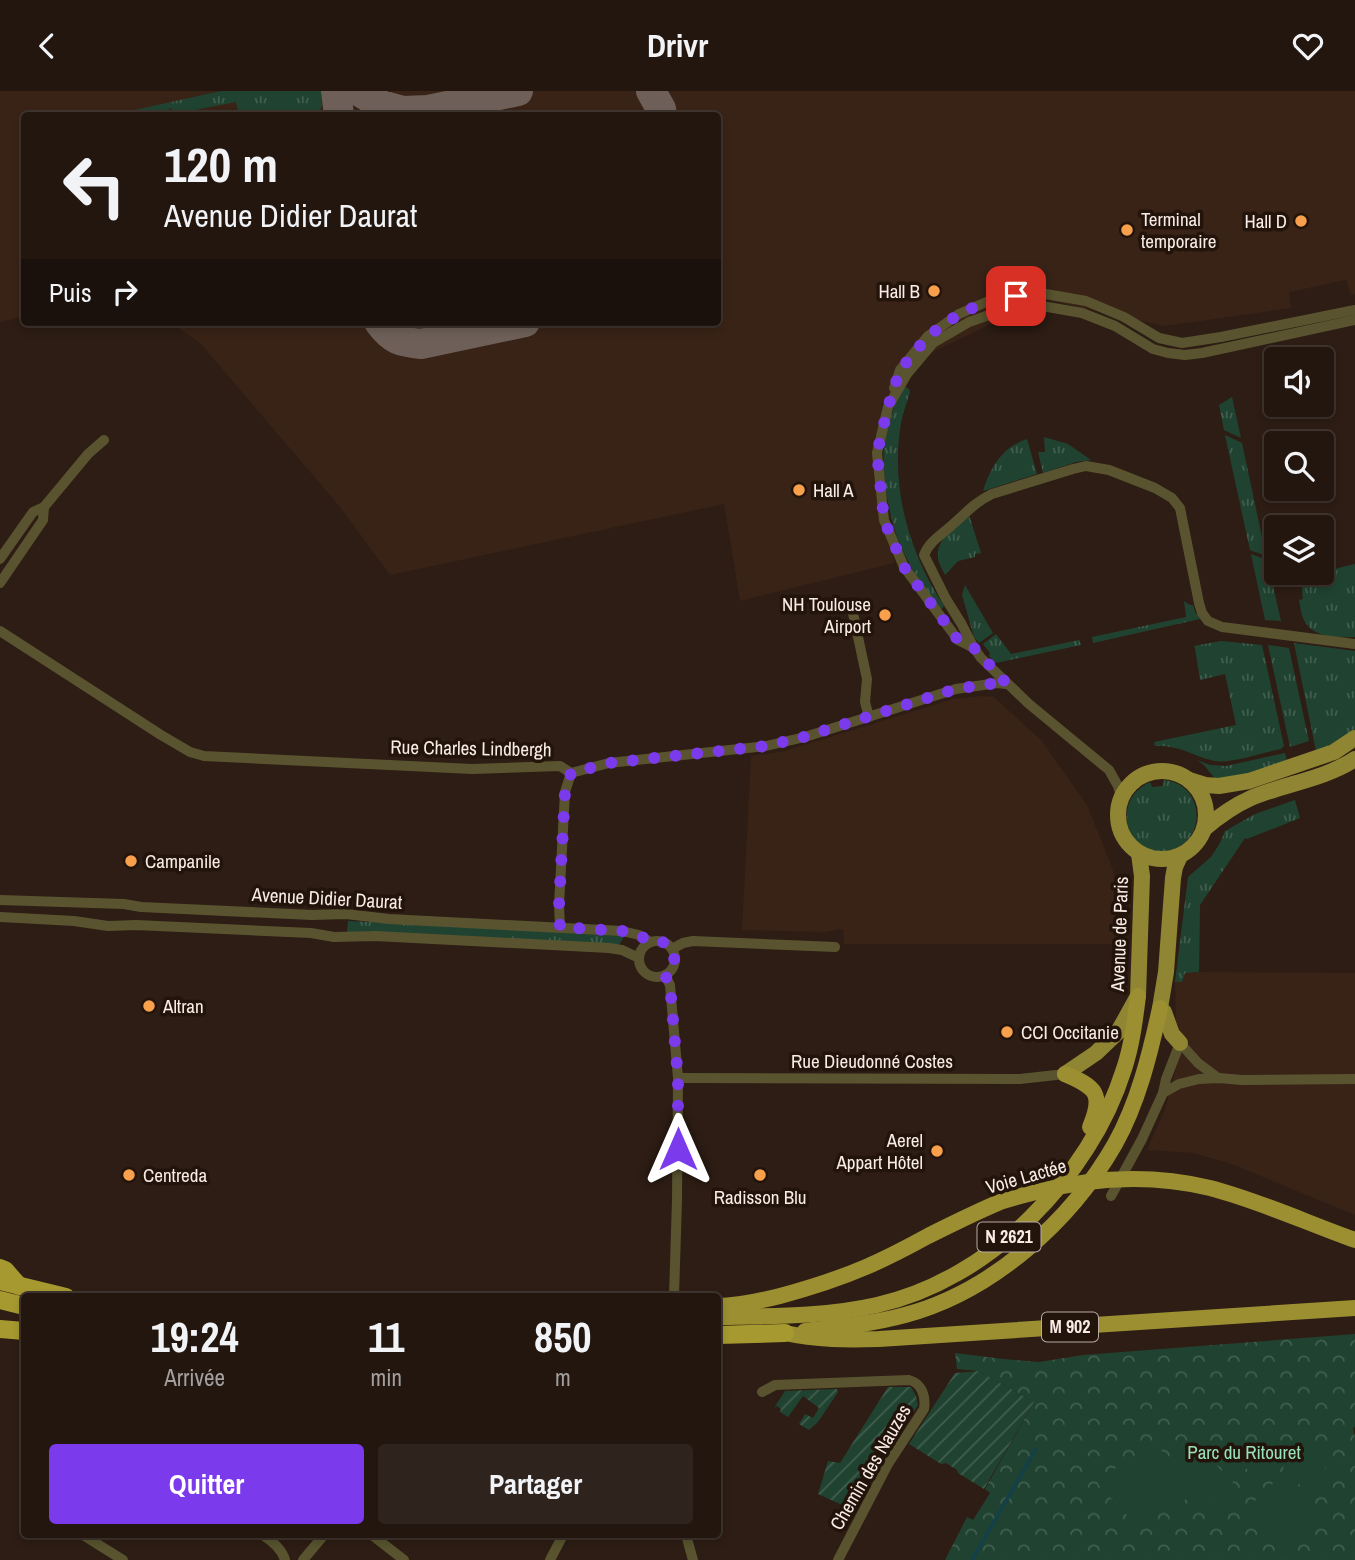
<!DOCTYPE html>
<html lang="fr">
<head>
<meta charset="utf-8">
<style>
	:root { --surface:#22160f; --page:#2e231d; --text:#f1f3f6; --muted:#a29f9e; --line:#3f352f; --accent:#7c3aed }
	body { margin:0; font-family:"Archivo Narrow",sans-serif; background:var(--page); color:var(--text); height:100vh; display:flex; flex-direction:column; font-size:26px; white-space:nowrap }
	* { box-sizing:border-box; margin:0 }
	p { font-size:23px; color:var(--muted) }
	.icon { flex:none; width:38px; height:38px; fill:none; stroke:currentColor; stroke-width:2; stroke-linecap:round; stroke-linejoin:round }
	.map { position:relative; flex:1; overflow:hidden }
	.sheet { position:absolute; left:21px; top:1202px; width:700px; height:245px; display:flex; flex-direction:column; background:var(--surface); border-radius:7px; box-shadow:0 4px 10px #0003,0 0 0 2px var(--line) }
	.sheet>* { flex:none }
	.guide { position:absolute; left:21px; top:21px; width:700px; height:214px; border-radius:7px; box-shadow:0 4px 10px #0003,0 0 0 2px var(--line); background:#22160f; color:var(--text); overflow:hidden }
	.controls { position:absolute; left:1264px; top:256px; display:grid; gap:14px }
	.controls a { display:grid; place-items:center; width:70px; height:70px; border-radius:7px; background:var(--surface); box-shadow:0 4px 10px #0003,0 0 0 2px var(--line); font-size:35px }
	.pin { position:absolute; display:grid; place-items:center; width:60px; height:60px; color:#fff; margin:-30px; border-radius:14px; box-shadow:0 4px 10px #0006 }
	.me { position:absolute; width:77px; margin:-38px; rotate:0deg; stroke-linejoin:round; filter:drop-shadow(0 0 5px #0008) }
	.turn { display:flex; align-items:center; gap:24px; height:147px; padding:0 28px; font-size:32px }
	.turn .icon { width:91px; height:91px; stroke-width:2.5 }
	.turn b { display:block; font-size:49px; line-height:60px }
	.then { display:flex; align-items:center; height:66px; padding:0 28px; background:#0003; gap:14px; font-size:26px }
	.eta { display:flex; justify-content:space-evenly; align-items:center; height:119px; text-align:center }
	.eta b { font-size:42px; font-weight:700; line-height:49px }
	.button { display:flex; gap:14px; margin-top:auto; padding:14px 28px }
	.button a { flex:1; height:80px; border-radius:7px; background:var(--accent); color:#fff; font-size:28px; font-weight:700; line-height:80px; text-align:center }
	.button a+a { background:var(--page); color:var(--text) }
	header { display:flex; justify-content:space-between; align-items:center; height:91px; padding:0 28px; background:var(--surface); font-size:32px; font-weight:700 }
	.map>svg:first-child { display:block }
	.built { fill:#392317 }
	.grass { fill:url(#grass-tufts) }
	.park { fill:url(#park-crowns) }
	.garden { fill:url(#garden-furrows) }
	.pitch { fill:#204331 }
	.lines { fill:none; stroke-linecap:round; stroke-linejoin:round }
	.stream { stroke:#134049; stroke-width:3.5 }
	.taxiway { stroke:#6e6058; stroke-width:30 }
	.minor { stroke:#59542f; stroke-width:10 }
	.primary { stroke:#908532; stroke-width:16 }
	.trunk { stroke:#9b8f31; stroke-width:16 }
	.motorway { stroke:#a69930; stroke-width:18 }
	.route { stroke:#7c3aed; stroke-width:12; stroke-dasharray:0 21.6 }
	.poi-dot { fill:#f9a04c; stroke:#23140b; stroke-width:2.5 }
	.labels { text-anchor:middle; stroke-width:7; stroke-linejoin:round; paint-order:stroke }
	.shield { fill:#23140b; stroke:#b8aba4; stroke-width:2 }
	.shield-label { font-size:18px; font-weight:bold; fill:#f8ece6 }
	.poi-label { font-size:19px; fill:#f8ece6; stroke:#23140b; text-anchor:start }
	.street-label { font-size:19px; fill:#f8ece6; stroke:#23140b }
	.park-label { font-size:19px; fill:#98e2ba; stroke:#23140b }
</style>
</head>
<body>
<header><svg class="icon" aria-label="back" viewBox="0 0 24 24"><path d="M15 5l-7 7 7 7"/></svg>Drivr<svg class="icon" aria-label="heart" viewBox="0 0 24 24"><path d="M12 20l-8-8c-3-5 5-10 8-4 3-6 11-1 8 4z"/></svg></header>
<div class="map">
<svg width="1355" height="1469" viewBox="0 0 1355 1469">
	<defs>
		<pattern id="grass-tufts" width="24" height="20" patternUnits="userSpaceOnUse" patternTransform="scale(1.75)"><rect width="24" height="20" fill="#204331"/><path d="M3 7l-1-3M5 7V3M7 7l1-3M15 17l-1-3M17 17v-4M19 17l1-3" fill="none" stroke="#415e4f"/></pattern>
		<pattern id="park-crowns" width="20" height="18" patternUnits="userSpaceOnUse" patternTransform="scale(1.75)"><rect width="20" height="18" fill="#204331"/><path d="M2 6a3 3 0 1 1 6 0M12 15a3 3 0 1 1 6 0" fill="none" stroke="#415e4f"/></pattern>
		<pattern id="garden-furrows" width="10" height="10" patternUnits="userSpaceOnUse" patternTransform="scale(1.75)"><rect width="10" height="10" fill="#204331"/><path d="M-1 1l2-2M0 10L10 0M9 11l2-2" fill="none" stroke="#415e4f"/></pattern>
	</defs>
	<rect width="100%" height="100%" fill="#2d1d14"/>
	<!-- built -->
	<g class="built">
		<path d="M 0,0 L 1355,0 L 1355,203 L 1351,204 L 1346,189 L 1289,201 L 1291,217 L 1165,235 L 1042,208 L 906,274 L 875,346 L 894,472 L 740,510 L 724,413 L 390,484 L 340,416 L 201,253 L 170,231 L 718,231 L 718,24 L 24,24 L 24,225 L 0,231 Z"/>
		<path d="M 981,605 L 994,606 L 1042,650 L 1087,714 L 1112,776 L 1126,832 L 1127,850 L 1119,853 L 844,853 L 843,838 L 824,841 L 742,839 L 751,665 L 785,660 L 953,608 Z"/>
		<path d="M 1199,881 L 1355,882 L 1355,1124 L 1229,1072 L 1193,1062 L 1147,1059 L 1165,1018 L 1184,948 L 1176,930 L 1175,891 L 1182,891 L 1185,882 Z"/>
	</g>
	<!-- grass -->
	<g class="grass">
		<path d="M 221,0 L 321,0 L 322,15 L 317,24 L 239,24 L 236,11 L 175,23 L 171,17 L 161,24 L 121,24 L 121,22 Z"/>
		<path d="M 904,295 L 909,298 L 910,301 C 907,311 903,322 901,332 C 890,396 909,462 944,515 L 939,520 C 924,497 908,474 898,448 C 893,437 891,424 888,411 C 879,367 883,335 904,295 Z"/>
		<path d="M 1232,306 L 1241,347 L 1224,339 L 1219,314 Z"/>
		<path d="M 1225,344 L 1242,352 L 1266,465 L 1250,459 Z"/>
		<path d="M 1044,346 L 1068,353 L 1091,369 L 1076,371 L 1043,382 L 1038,361 L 1045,361 Z"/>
		<path d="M 1027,348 L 1037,383 L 983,400 C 990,377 1002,356 1027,348 Z"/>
		<path d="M 969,424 L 981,462 L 975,463 L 975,466 L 958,470 L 945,484 C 942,478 937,470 938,463 C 938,446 958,434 969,424 Z"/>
		<path d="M 1251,463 L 1267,469 L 1281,530 L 1265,529 Z"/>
		<path d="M 1355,473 L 1355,546 C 1337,547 1311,547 1303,527 C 1301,522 1300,515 1299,509 L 1303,508 C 1302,502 1301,496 1305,491 C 1311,482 1344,476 1355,473 Z"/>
		<path d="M 965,494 L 993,542 L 979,552 L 974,546 L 962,504 Z"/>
		<path d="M 1184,510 L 1190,514 L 1193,514 L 1195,521 L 1200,528 L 1093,552 L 1092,546 L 1186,526 Z"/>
		<path d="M 996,543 L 1011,563 L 1079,549 L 1081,554 L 996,572 L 989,565 L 990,562 L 983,553 Z"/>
		<path d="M 1221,550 L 1262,554 L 1284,655 L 1281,658 C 1265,661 1230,673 1215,670 C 1192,665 1181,654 1155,655 L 1154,651 L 1236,634 L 1225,583 L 1200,589 L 1195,557 L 1194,555 Z"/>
		<path d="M 1294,552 L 1355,560 L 1355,638 L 1339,650 L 1316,660 Z"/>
		<path d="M 1268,554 L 1289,557 L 1309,650 L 1290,656 Z"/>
		<path d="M 1285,662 L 1287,670 L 1251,683 L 1216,689 L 1204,674 L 1197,669 L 1210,674 L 1226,675 Z"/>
		<path d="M 1164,689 C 1206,693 1208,753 1167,760 C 1127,766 1109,710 1150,691 L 1152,696 L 1163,695 Z"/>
		<path d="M 1295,709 L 1300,727 L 1247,748 L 1245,747 L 1200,814 L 1199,881 L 1185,882 L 1182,891 L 1175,891 L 1188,786 L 1211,766 L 1220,752 L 1225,740 L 1255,723 Z"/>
		<path d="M 348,830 L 626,843 L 618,855 L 363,840 L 362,842 L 347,841 Z"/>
	</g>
	<!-- park -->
	<path class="park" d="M 1355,1243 L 1355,1336 L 1353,1337 L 1355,1346 L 1355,1469 L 945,1469 L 967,1426 L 973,1429 L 990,1402 L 985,1398 L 1034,1311 L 979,1280 L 957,1278 L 955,1262 L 1003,1268 L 1039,1271 L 1083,1264 Z"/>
	<!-- garden -->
	<g class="garden">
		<path d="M 979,1280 L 1034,1311 L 984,1398 L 958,1382 L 957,1379 L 946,1372 L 941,1373 L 909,1353 L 955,1282 Z"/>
		<path d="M 888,1296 L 911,1296 L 916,1305 L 918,1314 L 877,1378 L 874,1378 L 853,1419 L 818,1403 L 828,1370 L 840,1372 Z"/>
		<path d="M 837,1298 L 838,1301 L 818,1331 L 809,1339 L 799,1333 L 805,1323 L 813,1327 L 819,1317 L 803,1305 L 788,1326 L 780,1321 L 781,1318 L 777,1315 L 774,1317 L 785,1300 Z"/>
	</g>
	<!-- pitch -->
	<g class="pitch">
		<path d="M 1267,1350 L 1279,1362 L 1254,1386 L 1242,1373 Z"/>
		<path d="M 1156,1354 L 1177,1376 L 1198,1355 L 1240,1399 L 1218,1420 L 1197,1398 L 1174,1419 L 1133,1375 Z"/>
		<path d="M 1306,1355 L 1329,1381 L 1307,1402 L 1283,1376 Z"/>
		<path d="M 1121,1372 L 1162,1417 L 1140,1438 L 1098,1393 Z"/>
		<path d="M 1285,1381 L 1326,1424 L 1284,1464 L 1243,1421 Z"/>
	</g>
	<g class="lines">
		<!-- stream -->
		<path class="stream" d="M 972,1469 L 1036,1358"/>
		<!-- taxiway -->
		<g class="taxiway">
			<path d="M 336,0 L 339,24"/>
			<path d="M 359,0 L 381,14 L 403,20 L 428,19 L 518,0"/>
			<path d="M 651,0 L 661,18 L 662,24"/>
			<path d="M 379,231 C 392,249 400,251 421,253 L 525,231"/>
		</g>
		<!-- minor -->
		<g class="minor">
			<path d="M 894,297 L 900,279 L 928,245 L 959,223 L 993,208 L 1040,202 L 1086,210 L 1124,226 L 1159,247 L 1182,252 L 1221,246 L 1355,219"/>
			<path d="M 0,468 L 33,421 L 44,416 L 88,363 L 104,349"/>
			<path d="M 0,492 L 43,429 L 44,416"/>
			<path d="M 851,513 L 867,588 L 865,611 L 869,626"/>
			<path d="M 0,540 L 161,644 L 190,661 L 204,665 L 472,678 L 560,675 L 571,682"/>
			<path d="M 974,557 L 958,549 L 904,476 L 884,429 L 877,362 L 888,316 L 907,283 L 933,252 L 969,231 L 998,221 L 1024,216 L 1042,215 L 1082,222 L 1115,235 L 1153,258 L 1168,262 L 1185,264 L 1202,262 L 1355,229"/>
			<path d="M 571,682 L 609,672 L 766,655 L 805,646 L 956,598 L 997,592 L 1006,593"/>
			<path d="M 1121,705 L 1118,695 L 1109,679 L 1029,613 L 981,567 L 974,557 L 961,532 L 946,508 L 924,464 C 929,451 941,444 951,435 C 965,423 975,411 992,403 L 1073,378 L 1086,375 L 1109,379 L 1155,397 L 1172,407 L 1180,417 L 1199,512 L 1202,522 L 1208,530 L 1222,536 L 1355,553"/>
			<path d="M 0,809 L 124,813 L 141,816 L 312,824 L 346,823 L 389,828 L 622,840 L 639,844 L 650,851"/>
			<path d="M 0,826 L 74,830 L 108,835 L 136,834 L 311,842 L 334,846 L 375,845 L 609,857 L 622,859 L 639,867"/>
			<path d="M 560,836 L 559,814 L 565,701 L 571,682"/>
			<circle cx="657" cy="868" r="18"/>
			<path d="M 672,858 L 683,852 L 693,850 L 835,856"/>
			<path d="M 665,884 L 670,894 L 678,987 L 677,1109 L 674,1205"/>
			<path d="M 678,987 L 1020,988 L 1065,983"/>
			<path d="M 1163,1002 L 1166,988 L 1180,952 L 1198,972 L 1218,987"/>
			<path d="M 1111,1105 L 1142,1048 L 1163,1002 L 1179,993 L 1199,988 L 1219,987 L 1242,989 L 1355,988"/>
			<path d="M 762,1301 L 775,1294 L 909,1289 C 922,1292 926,1306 924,1318 L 888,1373 L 838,1469"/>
			<path d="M 83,1444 L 123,1469"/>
			<path d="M 263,1444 C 272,1450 282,1458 285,1469"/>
			<path d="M 372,1444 L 404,1469"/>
			<path d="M 686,1444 L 693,1469"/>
			<path d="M 303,1469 L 324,1444"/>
			<path d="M 550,1469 L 563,1444"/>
		</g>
		<!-- primary -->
		<g class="primary">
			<circle cx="1162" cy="724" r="44"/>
			<path d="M 1189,689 L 1205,694 L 1219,695 L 1249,690 L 1334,661 L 1355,647"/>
			<path d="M 1204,738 C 1218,726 1233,715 1251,707 C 1284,693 1325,688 1355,668"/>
			<path d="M 1180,952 L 1172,943 L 1164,921 L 1160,917 L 1166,881 L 1173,787 L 1175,776 L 1180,765"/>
			<path d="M 1065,983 L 1096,962 L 1118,941 L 1138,905 L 1142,785 L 1139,763"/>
		</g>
		<!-- trunk -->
		<g class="trunk">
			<path d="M 1065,983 C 1096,996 1104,1003 1090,1036"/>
			<path d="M 718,1215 C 739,1215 760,1210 780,1205 C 810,1197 838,1188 866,1176 C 887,1167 908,1156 928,1145 C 952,1133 976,1121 1000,1111 C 1012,1107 1024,1104 1036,1101 C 1094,1086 1152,1083 1210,1097 C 1260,1110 1307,1132 1355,1149"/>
			<path d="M 718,1226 C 771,1225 824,1226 877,1214 C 989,1189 1090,1087 1124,978 C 1132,954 1135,929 1138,905"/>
			<path d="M 805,1240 C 838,1236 872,1233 905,1224 C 992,1201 1071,1130 1115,1053 C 1138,1012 1150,963 1160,917"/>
			<path d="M 785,1242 C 817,1249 847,1249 879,1248 L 1355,1217"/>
		</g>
		<!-- motorway -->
		<g class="motorway">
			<path d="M 0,1177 L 5,1179 L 19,1195"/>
			<path d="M 0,1190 L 66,1206"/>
			<path d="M 0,1209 L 24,1215"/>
			<path d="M 0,1238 L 24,1240"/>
			<path d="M 718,1244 L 785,1242"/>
		</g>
	</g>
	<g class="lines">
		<!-- route -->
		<path class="route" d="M 678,1058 L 678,987 L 670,894 L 665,884 C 683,869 673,846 650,851 L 639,844 L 622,840 L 560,836 L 559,814 L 565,701 L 571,682 L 609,672 L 766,655 L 804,646 L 956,598 L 997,592 L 1007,593 L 974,557 L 958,549 L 904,476 L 884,429 L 877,362 L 888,316 L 900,279 L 928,245 L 959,223 L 993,208 L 1016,205"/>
	</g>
	<!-- markers -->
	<g class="poi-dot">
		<circle cx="1301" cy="130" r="7"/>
		<circle cx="1127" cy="139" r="7"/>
		<circle cx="934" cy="200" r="7"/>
		<circle cx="799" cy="399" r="7"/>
		<circle cx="885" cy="524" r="7"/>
		<circle cx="131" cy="770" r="7"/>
		<circle cx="149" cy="915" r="7"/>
		<circle cx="1007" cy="941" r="7"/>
		<circle cx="937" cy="1060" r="7"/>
		<circle cx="129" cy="1084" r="7"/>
		<circle cx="760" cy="1084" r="7"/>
	</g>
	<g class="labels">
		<!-- shield labels -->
		<g class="shield">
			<rect x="977.5" y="1131.5" width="63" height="29" rx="5"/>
			<rect x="1042" y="1221.5" width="56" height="29" rx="5"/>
		</g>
		<g class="shield-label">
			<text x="1009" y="1152">N 2621</text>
			<text x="1070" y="1242">M 902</text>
		</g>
		<!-- poi labels -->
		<g class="poi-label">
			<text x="1141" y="135">Terminal<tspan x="1141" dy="22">temporaire</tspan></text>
			<text x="1287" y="137" text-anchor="end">Hall D</text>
			<text x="920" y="207" text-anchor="end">Hall B</text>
			<text x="813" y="406">Hall A</text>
			<text x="871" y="520" text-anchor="end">NH Toulouse<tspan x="871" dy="22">Airport</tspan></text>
			<text x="145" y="777">Campanile</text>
			<text x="163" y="922">Altran</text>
			<text x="1021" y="948">CCI Occitanie</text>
			<text x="923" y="1056" text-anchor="end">Aerel<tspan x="923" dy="22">Appart Hôtel</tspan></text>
			<text x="143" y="1091">Centreda</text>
			<text x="760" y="1113" text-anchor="middle">Radisson Blu</text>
		</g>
		<!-- street labels -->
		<g class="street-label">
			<text transform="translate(471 657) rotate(1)" y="7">Rue Charles Lindbergh</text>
			<text transform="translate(327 807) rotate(3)" y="7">Avenue Didier Daurat</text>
			<text transform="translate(1119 843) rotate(-88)" y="7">Avenue de Paris</text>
			<text x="872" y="977">Rue Dieudonné Costes</text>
			<text transform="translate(1026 1085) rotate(-16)" y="7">Voie Lactée</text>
			<text transform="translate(870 1376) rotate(-60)" y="7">Chemin des Nauzes</text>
		</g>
		<!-- park labels -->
		<g class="park-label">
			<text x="1244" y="1368">Parc du Ritouret</text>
		</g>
	</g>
</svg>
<div class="controls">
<a><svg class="icon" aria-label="sound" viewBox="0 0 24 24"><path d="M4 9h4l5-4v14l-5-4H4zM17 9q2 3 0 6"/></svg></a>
<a><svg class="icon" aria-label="search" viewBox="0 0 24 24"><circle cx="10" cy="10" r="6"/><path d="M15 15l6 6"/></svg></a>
<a><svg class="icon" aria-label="layers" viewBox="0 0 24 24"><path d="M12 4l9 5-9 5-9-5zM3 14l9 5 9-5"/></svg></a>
</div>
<div class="pin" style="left:1016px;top:205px;background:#d93025"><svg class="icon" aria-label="arrive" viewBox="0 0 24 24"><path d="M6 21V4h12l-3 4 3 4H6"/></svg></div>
<svg class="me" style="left:678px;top:1058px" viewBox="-20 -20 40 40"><path d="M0-17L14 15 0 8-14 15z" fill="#7c3aed" stroke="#fff" stroke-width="4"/></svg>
<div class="guide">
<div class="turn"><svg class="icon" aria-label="left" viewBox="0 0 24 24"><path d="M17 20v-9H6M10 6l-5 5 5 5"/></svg><div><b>120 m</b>Avenue Didier Daurat</div></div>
<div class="then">Puis<svg class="icon" aria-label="right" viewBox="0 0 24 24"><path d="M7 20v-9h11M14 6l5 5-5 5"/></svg></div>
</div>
<section class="sheet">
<div class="eta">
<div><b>19:24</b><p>Arrivée</p></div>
<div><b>11</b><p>min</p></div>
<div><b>850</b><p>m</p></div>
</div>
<div class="button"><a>Quitter</a><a>Partager</a></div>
</section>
</div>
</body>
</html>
